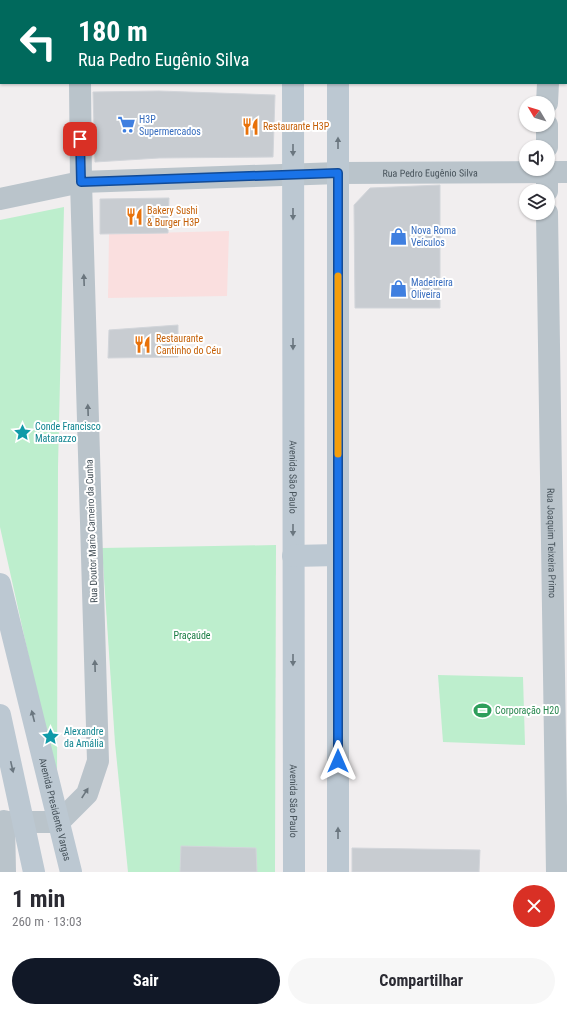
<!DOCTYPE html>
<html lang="pt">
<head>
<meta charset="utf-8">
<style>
	:root { --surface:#fff; --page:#f7f7f7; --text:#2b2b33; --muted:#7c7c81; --accent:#111827 }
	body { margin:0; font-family:"Roboto Condensed",sans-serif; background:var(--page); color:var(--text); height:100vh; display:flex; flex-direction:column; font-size:15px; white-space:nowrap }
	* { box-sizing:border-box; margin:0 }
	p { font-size:13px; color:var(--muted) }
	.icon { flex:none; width:22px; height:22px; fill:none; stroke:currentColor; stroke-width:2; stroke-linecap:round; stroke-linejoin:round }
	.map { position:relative; height:872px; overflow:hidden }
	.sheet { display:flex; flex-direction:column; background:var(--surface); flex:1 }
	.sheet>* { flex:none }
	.banner { position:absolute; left:0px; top:0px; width:567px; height:84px; box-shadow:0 1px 3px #0004; background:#00695c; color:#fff; overflow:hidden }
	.needle { width:26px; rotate:308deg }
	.controls { position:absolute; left:519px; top:96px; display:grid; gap:8px }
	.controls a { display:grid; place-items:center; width:36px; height:36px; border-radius:50%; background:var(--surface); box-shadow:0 1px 3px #0004; font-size:20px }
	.pin { position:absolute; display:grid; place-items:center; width:34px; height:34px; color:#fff; margin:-17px; border-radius:8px; box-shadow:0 2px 6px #0006 }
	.me { position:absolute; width:44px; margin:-22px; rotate:0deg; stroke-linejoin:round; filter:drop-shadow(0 0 3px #0008) }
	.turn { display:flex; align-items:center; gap:14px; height:84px; padding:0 12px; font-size:18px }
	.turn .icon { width:52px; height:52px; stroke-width:2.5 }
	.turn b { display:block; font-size:28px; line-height:34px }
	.round { display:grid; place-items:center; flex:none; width:42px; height:42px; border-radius:21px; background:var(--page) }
	.head { display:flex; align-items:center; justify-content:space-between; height:68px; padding:0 12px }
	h1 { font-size:24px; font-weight:700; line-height:30px }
	.primary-button { display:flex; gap:8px; margin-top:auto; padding:8px 12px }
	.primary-button a { flex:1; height:46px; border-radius:24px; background:var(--accent); color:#fff; font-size:16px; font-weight:700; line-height:46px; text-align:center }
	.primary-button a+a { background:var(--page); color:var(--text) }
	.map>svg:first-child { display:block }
	.medical { fill:#fadfdf }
	.green { fill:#bdeecd }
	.building { fill:#c8ccd1; stroke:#d2d5da }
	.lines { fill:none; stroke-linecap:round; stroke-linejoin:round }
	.street { stroke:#bac4cb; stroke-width:22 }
	.secondary { stroke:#bcc8d2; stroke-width:22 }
	.oneway { fill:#6a767f }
	.oneway2 { fill:#6a757d }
	.route-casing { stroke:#114b97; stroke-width:10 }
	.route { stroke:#1a73e8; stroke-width:7 }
	.slow { stroke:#f59e0b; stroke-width:7 }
	.labels { text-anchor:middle; stroke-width:4; stroke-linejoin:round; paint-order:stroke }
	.shop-label { font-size:10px; fill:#366cbe; stroke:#fff; text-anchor:start }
	.food-label { font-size:10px; fill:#c56008; stroke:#fff; text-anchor:start }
	.street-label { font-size:10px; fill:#47535b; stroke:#fff }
	.culture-label { font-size:10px; fill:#0d838f; stroke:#fff; text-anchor:start }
	.park-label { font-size:10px; fill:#197c43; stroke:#fff }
	.leisure-label { font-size:10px; fill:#27864d; stroke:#fff; text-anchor:start }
</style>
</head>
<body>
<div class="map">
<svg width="567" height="872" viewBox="0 0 567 872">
	<rect width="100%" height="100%" fill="#f1eeef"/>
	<!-- medical -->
	<path class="medical" d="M 229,231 L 227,296 L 108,298 L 109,234 Z"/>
	<!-- green -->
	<g class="green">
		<path d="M 64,207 L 58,467 L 57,784 L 0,527 L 0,220 Z"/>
		<path d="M 276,545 L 275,872 L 128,872 L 115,743 L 102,548 Z"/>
		<path d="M 438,675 L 523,677 L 525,745 L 443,742 Z"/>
	</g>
	<!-- building -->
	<g class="building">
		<path d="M 159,91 L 275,95 L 273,157 L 159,158 L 95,162 L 93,92 Z"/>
		<path d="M 440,185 L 440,308 L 355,308 L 354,205 L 370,188 Z"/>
		<path d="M 169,198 L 168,233 L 100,234 L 100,199 Z"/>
		<path d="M 178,325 L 178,357 L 108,358 L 109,330 Z"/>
		<path d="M 181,846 L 256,848 L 257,872 L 180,872 Z"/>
		<path d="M 352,848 L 480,850 L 479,872 L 352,872 Z"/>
	</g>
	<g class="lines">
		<!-- street -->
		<g class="street">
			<path d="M 80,0 L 80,1"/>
			<path d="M 548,1 L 548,0"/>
			<path d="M 547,103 L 548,83"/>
			<path d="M 547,147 L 547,125"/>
			<path d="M 547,169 L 547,191"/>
			<path id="s1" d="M 0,199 L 81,182 L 338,173 L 567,172"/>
			<path id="s2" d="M 547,213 L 557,872"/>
			<path d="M 4,821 L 5,872"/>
			<path d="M 0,822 L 59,822 L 87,794 L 98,761 L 81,182 L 80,83"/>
		</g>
		<!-- secondary -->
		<g class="secondary">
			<path d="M 338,0 L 338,1"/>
			<path d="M 293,1 L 293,0"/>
			<path id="s3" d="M 293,83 L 294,872"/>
			<path d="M 293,556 L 338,555"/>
			<path id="s4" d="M 0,584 L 71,872"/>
			<path d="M 0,715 L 34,872"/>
			<path d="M 338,872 L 338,83"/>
		</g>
	</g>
	<!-- one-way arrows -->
	<defs><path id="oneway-solid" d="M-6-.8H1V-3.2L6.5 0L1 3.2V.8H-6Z"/></defs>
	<g class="oneway">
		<use href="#oneway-solid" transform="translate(338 143) rotate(-90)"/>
		<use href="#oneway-solid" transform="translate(293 150) rotate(90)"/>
		<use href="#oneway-solid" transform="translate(293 214) rotate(90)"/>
		<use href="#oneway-solid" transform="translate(293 344) rotate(90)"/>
		<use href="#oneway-solid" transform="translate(293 530) rotate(90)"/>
		<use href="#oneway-solid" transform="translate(293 660) rotate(90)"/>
		<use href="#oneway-solid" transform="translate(33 716) rotate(-104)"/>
		<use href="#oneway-solid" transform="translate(12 767) rotate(77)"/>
		<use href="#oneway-solid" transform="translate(338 833) rotate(-90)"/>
	</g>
	<g class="oneway2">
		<use href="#oneway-solid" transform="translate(84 280) rotate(-92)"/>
		<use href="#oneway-solid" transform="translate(88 410) rotate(-92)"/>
		<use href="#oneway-solid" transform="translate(95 666) rotate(-92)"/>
		<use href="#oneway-solid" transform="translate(85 793) rotate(-57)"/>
	</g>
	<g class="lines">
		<defs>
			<path id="route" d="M 80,139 L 81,182 L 338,173 L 338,761"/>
		</defs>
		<!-- route casing -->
		<use href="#route" class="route-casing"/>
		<!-- route -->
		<use href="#route" class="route"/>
		<!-- slow -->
		<path class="slow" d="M 338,454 L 338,276"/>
	</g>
	<!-- icons -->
	<defs>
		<symbol id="supermarket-bare" viewBox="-9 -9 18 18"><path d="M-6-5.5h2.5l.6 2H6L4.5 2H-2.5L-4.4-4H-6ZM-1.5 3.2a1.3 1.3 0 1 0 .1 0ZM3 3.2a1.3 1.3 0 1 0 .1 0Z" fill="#3f7fe0" stroke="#fff" stroke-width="2.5" paint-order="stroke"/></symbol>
		<symbol id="restaurant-bare" viewBox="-9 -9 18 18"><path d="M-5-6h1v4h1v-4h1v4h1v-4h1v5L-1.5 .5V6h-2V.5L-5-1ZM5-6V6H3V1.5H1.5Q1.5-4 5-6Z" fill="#e8710a" stroke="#fff" stroke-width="2.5" paint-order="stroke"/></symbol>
		<symbol id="shop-bare" viewBox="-9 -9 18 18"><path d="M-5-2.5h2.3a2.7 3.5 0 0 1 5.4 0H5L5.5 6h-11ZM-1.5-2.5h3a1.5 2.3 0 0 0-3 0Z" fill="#3f7fe0" stroke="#fff" stroke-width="2.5" paint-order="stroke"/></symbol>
		<symbol id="sight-bare" viewBox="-9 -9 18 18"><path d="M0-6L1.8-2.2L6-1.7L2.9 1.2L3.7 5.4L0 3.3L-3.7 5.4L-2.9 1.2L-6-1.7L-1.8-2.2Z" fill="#0f9aa8" stroke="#fff" stroke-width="2.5" paint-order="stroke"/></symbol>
		<symbol id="stadium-bare" viewBox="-9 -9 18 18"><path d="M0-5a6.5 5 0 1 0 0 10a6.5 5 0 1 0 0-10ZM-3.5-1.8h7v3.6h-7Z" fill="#2e9e5b" stroke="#fff" stroke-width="2.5" paint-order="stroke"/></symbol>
	</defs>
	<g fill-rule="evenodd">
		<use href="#supermarket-bare" x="114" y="112" width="25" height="25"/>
		<use href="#restaurant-bare" x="238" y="114" width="25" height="25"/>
		<use href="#restaurant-bare" x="122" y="204" width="25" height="25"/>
		<use href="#shop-bare" x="386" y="224" width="25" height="25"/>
		<use href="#shop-bare" x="386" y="276" width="25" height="25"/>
		<use href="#restaurant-bare" x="130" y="332" width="25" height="25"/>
		<use href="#sight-bare" x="10" y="420" width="25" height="25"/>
		<use href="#stadium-bare" x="470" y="698" width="25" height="25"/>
		<use href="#sight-bare" x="38" y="724" width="25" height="25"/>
	</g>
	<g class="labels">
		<!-- shop labels -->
		<g class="shop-label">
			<text x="139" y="123">H3P<tspan x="139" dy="12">Supermercados</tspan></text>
			<text x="411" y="234">Nova Roma<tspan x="411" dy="12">Veículos</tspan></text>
			<text x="411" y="286">Madeireira<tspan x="411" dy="12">Oliveira</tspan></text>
		</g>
		<!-- food labels -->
		<g class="food-label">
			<text x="263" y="130">Restaurante H3P</text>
			<text x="147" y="214">Bakery Sushi<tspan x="147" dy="12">&amp; Burger H3P</tspan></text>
			<text x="156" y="342">Restaurante<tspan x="156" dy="12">Cantinho do Céu</tspan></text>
		</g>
		<!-- street labels -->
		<g class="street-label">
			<text dy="4" stroke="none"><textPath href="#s1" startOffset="432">Rua Pedro Eugênio Silva</textPath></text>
			<text dy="4" stroke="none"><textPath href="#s3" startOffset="394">Avenida São Paulo</textPath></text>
			<text transform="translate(91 531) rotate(-92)" y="4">Rua Doutor Mario Carneiro da Cunha</text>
			<text dy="4" stroke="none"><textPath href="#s2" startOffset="330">Rua Joaquim Teixeira Primo</textPath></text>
			<text dy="4" stroke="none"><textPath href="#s3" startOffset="718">Avenida São Paulo</textPath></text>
			<text dy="4" stroke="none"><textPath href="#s4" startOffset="232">Avenida Presidente Vargas</textPath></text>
		</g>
		<!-- culture labels -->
		<g class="culture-label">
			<text x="35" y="430">Conde Francisco<tspan x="35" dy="12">Matarazzo</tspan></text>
			<text x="64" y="735">Alexandre<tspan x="64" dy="12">da Amália</tspan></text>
		</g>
		<!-- park labels -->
		<g class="park-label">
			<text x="192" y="639">Praçaúde</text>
		</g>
		<!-- leisure labels -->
		<g class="leisure-label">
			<text x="495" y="714">Corporação H20</text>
		</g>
	</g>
</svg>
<div class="controls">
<a><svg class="needle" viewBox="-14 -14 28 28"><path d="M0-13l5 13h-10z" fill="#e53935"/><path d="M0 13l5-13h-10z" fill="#7c7c81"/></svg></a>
<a><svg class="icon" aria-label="sound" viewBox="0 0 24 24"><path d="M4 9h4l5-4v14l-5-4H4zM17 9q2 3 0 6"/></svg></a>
<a><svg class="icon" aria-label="layers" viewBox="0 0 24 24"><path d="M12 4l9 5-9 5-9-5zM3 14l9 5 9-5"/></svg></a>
</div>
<div class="pin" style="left:80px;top:139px;background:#d93025"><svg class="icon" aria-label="arrive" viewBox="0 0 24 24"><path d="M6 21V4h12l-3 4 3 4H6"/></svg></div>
<svg class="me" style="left:338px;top:761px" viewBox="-20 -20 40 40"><path d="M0-17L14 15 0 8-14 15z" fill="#1a73e8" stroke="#fff" stroke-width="4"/></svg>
<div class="banner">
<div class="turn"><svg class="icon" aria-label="left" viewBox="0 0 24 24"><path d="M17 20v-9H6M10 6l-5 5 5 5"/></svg><div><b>180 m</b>Rua Pedro Eugênio Silva</div></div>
</div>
</div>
<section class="sheet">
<div class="head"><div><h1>1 min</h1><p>260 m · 13:03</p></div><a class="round" style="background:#d93025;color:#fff"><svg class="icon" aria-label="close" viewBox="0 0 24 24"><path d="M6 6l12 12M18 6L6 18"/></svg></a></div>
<div class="primary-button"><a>Sair</a><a>Compartilhar</a></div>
</section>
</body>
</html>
